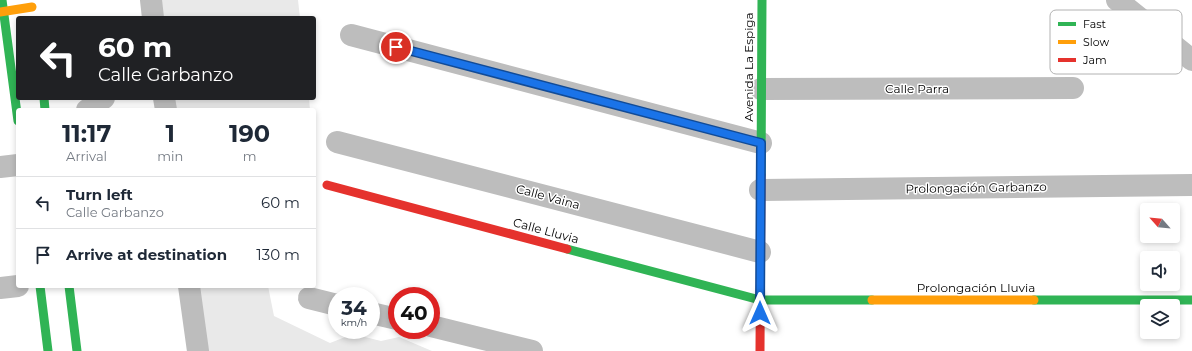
<!DOCTYPE html>
<html lang="en">
<head>
<meta charset="utf-8">
<style>
	:root { --surface:#fff; --page:#f2f2f3; --text:#1f2937; --muted:#747a83; --line:#e0e1e3 }
	body { margin:0; font-family:Montserrat,sans-serif; background:var(--page); color:var(--text); height:100vh; display:flex; flex-direction:column; font-size:15px; white-space:nowrap }
	* { box-sizing:border-box; margin:0 }
	p { font-size:13px; color:var(--muted) }
	.icon { flex:none; width:22px; height:22px; fill:none; stroke:currentColor; stroke-width:2; stroke-linecap:round; stroke-linejoin:round }
	.map { position:relative; flex:1; overflow:hidden }
	.sheet { position:absolute; left:16px; top:108px; width:300px; height:180px; display:flex; flex-direction:column; background:var(--surface); border-radius:4px; box-shadow:0 2px 6px #0003 }
	.sheet>* { flex:none }
	.hud { position:absolute; left:16px; top:16px; width:300px; height:84px; border-radius:4px; box-shadow:0 2px 6px #0003; background:#202124; color:#fff; overflow:hidden }
	.needle { width:26px; rotate:297deg }
	.fabs { position:absolute; left:1140px; top:203px; display:grid; gap:8px }
	.fabs a { display:grid; place-items:center; width:40px; height:40px; border-radius:4px; background:var(--surface); box-shadow:0 2px 6px #0003; font-size:20px }
	.speed { position:absolute; left:328px; top:287px; display:flex; gap:8px; font-size:20px; font-weight:700; text-align:center }
	.speed>* { display:grid; place-content:center; width:52px; height:52px; border-radius:50%; background:var(--surface); box-shadow:0 2px 6px #0003; line-height:1 }
	.speed small { font-size:10px; font-weight:400 }
	.speed .limit { border:6px solid #d22; background:#fff; color:#111 }
	.pin { position:absolute; display:grid; place-items:center; width:34px; height:34px; color:#fff; margin:-17px; border:2px solid #fff; border-radius:50%; box-shadow:0 1px 4px #0007 }
	.me { position:absolute; width:44px; margin:-22px; rotate:0deg; stroke-linejoin:round; filter:drop-shadow(0 0 3px #0008) }
	.turn { display:flex; align-items:center; gap:14px; height:84px; padding:0 16px; font-size:18px }
	.turn .icon { width:52px; height:52px; stroke-width:2.5 }
	.turn b { display:block; font-size:28px; line-height:34px }
	.eta { display:flex; justify-content:space-evenly; align-items:center; height:68px; text-align:center }
	.eta b { font-size:24px; font-weight:700; line-height:28px }
	ul { padding:0; list-style:none }
	li { display:flex; align-items:center; gap:12px; height:52px; padding:0 16px; border-top:1px solid var(--line) }
	li div { flex:1 }
	li b { display:block; font-size:15px }
	li em { font-style:normal }
	.map>svg:first-child { display:block }
	.green { fill:#e9e9e9 }
	.lines { fill:none; stroke-linecap:round; stroke-linejoin:round }
	.street { stroke:#bdbdbd; stroke-width:22 }
	.fast { stroke:#30b455; stroke-width:9 }
	.slow { stroke:#ff9f0a; stroke-width:9 }
	.jam { stroke:#e5322d; stroke-width:9 }
	.route-casing { stroke:#114b97; stroke-width:10 }
	.route { stroke:#1a73e8; stroke-width:7 }
	.labels { text-anchor:middle; stroke-width:3; stroke-linejoin:round; paint-order:stroke }
	.street-label { font-size:12px; fill:#000; stroke:#fff }
	.key { fill:#fff; stroke:#b2b2b2; stroke-width:1 }
	.key-label { font-size:11px; fill:#000 }
</style>
</head>
<body>
<div class="map">
<svg width="1192" height="351" viewBox="0 0 1192 351">
	<rect width="100%" height="100%" fill="#fff"/>
	<!-- green -->
	<g class="green">
		<path d="M 160,0 L 298,0 L 300,18 L 162,18 Z"/>
		<path d="M 172,98 L 309,98 L 310,110 L 174,110 Z"/>
		<path d="M 197,286 L 268,286 L 274,316 L 330,343 L 353,334 L 381,341 L 399,337 L 432,351 L 206,351 Z"/>
	</g>
	<g class="lines">
		<!-- street -->
		<g class="street">
			<path d="M 151,0 L 153,18"/>
			<path d="M 1117,0 L 1192,60"/>
			<path d="M 351,35 L 761,143"/>
			<path d="M 761,89 L 1073,88"/>
			<path d="M 164,98 L 166,110"/>
			<path d="M 87,110 L 104,98"/>
			<path d="M 337,142 L 760,252"/>
			<path d="M 0,167 L 18,165"/>
			<path d="M 760,190 L 1192,185"/>
			<path d="M 189,286 L 198,351"/>
			<path d="M 0,288 L 18,286"/>
			<path d="M 309,298 L 337,305"/>
			<path d="M 371,313 L 397,319"/>
			<path d="M 431,326 L 532,351"/>
		</g>
		<!-- fast -->
		<g class="fast">
			<path d="M 2,0 L 18,121"/>
			<path d="M 44,98 L 45,110"/>
			<path d="M 761,175 L 762,0"/>
			<path d="M 567,249 L 760,300 L 872,300"/>
			<path d="M 40,286 L 48,351"/>
			<path d="M 69,286 L 77,351"/>
			<path d="M 1034,300 L 1192,300"/>
		</g>
		<!-- slow -->
		<g class="slow">
			<path d="M 0,12 L 32,7"/>
			<path d="M 872,300 L 1034,300"/>
		</g>
		<!-- jam -->
		<g class="jam">
			<path d="M 327,185 L 567,249"/>
			<path d="M 760,351 L 761,175"/>
		</g>
	</g>
	<g class="lines">
		<defs>
			<path id="route" d="M 396,47 L 761,143 L 760,313"/>
		</defs>
		<!-- route casing -->
		<use href="#route" class="route-casing"/>
		<!-- route -->
		<use href="#route" class="route"/>
	</g>
	<g class="labels">
		<!-- street labels -->
		<g class="street-label">
			<text transform="translate(749 67) rotate(-90)" y="4">Avenida La Espiga</text>
			<text x="917" y="93">Calle Parra</text>
			<text transform="translate(976 188) rotate(-1)" y="4">Prolongación Garbanzo</text>
			<text transform="translate(548 197) rotate(15)" y="4">Calle Vaina</text>
			<text transform="translate(546 231) rotate(15)" y="4">Calle Lluvia</text>
			<text x="976" y="292">Prolongación Lluvia</text>
		</g>
	</g>
	<!-- legend -->
	<rect x="1050" y="10" width="132" height="64" rx="6" class="key"/>
	<rect x="1058" y="22" width="18" height="4" fill="#30b455"/>
	<rect x="1058" y="40" width="18" height="4" fill="#ff9f0a"/>
	<rect x="1058" y="58" width="18" height="4" fill="#e5322d"/>
	<g class="key-label">
		<text x="1083" y="28">Fast</text>
		<text x="1083" y="46">Slow</text>
		<text x="1083" y="64">Jam</text>
	</g>
</svg>
<div class="fabs">
<a><svg class="needle" viewBox="-14 -14 28 28"><path d="M0-13l5 13h-10z" fill="#e53935"/><path d="M0 13l5-13h-10z" fill="#747a83"/></svg></a>
<a><svg class="icon" aria-label="sound" viewBox="0 0 24 24"><path d="M4 9h4l5-4v14l-5-4H4zM17 9q2 3 0 6"/></svg></a>
<a><svg class="icon" aria-label="layers" viewBox="0 0 24 24"><path d="M12 4l9 5-9 5-9-5zM3 14l9 5 9-5"/></svg></a>
</div>
<div class="speed"><div>34<small>km/h</small></div><div class="limit">40</div></div>
<div class="pin" style="left:396px;top:47px;background:#d93025"><svg class="icon" aria-label="arrive" viewBox="0 0 24 24"><path d="M6 21V4h12l-3 4 3 4H6"/></svg></div>
<svg class="me" style="left:760px;top:313px" viewBox="-20 -20 40 40"><path d="M0-17L14 15 0 8-14 15z" fill="#1a73e8" stroke="#fff" stroke-width="4"/></svg>
<div class="hud">
<div class="turn"><svg class="icon" aria-label="left" viewBox="0 0 24 24"><path d="M17 20v-9H6M10 6l-5 5 5 5"/></svg><div><b>60 m</b>Calle Garbanzo</div></div>
</div>
<section class="sheet">
<div class="eta">
<div><b>11:17</b><p>Arrival</p></div>
<div><b>1</b><p>min</p></div>
<div><b>190</b><p>m</p></div>
</div>
<ul>
<li><svg class="icon" aria-label="left" viewBox="0 0 24 24"><path d="M17 20v-9H6M10 6l-5 5 5 5"/></svg><div><b>Turn left</b><p>Calle Garbanzo</p></div><em>60 m</em></li>
<li><svg class="icon" aria-label="arrive" viewBox="0 0 24 24"><path d="M6 21V4h12l-3 4 3 4H6"/></svg><div><b>Arrive at destination</b></div><em>130 m</em></li>
</ul>
</section>
</div>
</body>
</html>
